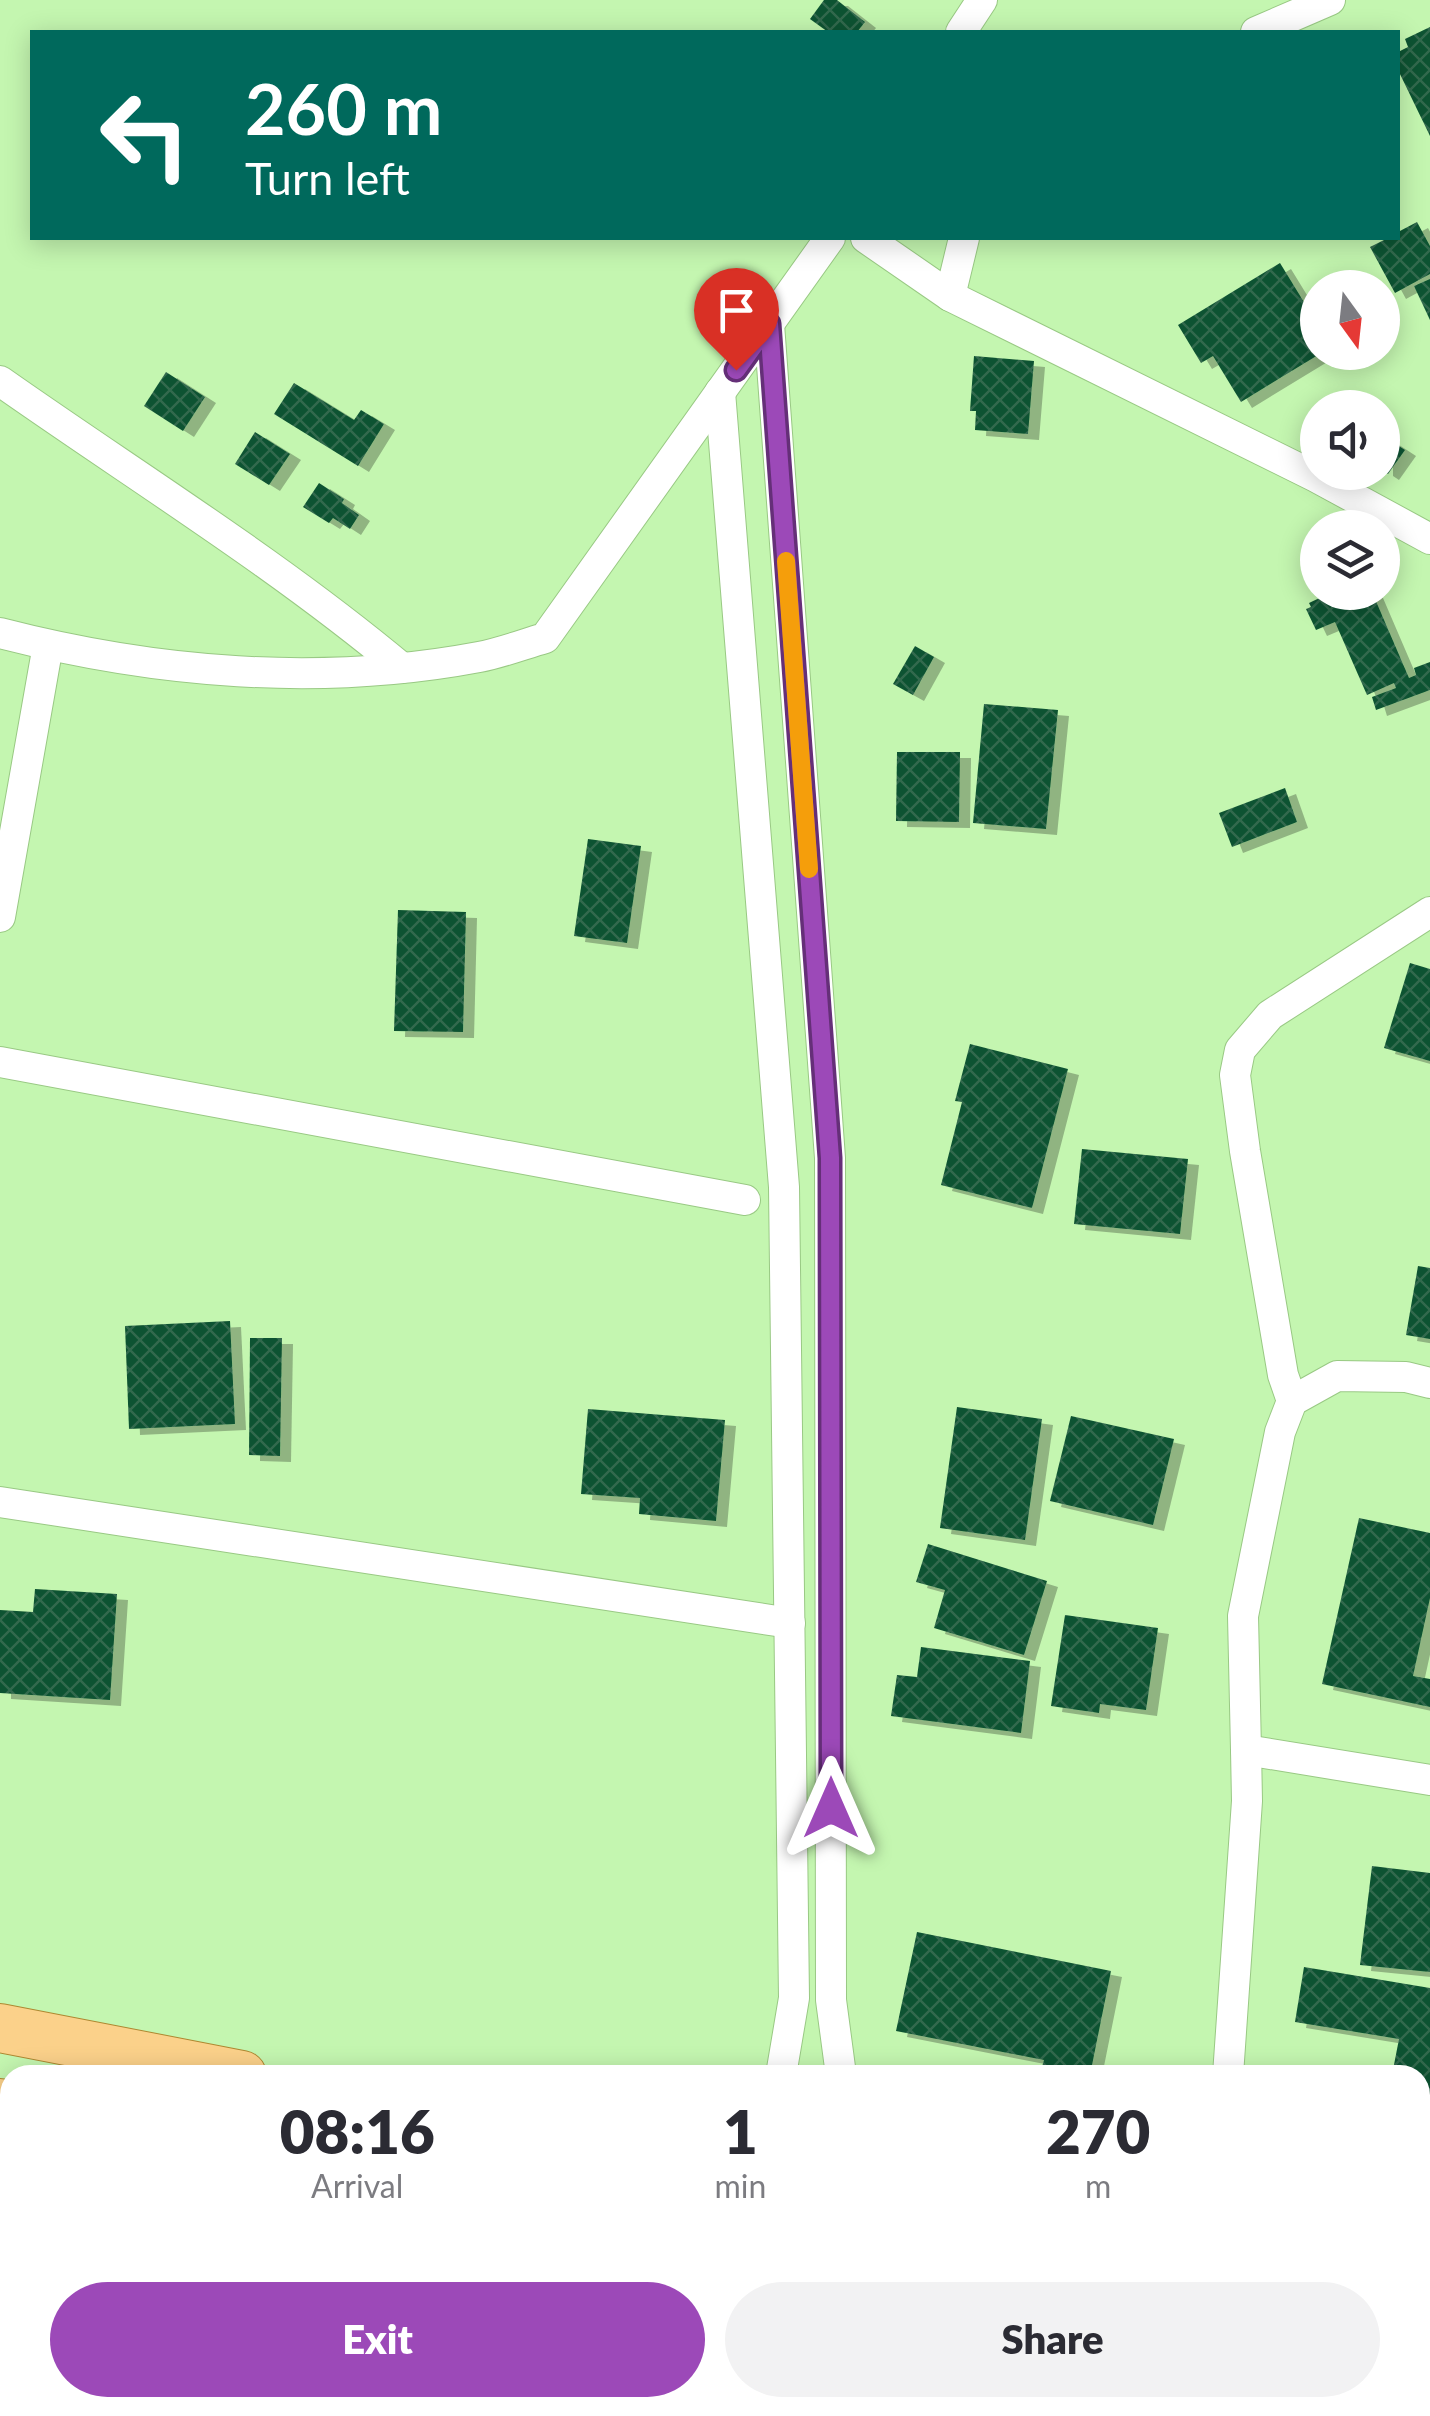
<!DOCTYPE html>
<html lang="en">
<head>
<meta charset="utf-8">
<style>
	:root { --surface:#fff; --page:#f2f2f3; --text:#2b2b33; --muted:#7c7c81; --accent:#9c49b8 }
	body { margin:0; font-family:Lato,sans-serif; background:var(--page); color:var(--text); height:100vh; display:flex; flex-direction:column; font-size:38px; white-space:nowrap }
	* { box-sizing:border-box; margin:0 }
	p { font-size:32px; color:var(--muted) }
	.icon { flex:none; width:55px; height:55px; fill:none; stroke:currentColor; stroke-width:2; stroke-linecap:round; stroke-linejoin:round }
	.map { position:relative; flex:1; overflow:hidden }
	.details { position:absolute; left:0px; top:2065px; width:1430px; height:352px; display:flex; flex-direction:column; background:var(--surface); border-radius:30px 30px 0 0; box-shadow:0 5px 25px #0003 }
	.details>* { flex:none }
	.banner { position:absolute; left:30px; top:30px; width:1370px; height:210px; border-radius:0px; box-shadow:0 5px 25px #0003; background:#00695c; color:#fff; overflow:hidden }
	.needle { width:65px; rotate:165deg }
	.fabs { position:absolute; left:1300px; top:270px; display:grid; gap:20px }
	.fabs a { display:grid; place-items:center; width:100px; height:100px; border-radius:50%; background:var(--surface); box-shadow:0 5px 25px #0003; font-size:50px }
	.pin { position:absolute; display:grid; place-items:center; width:85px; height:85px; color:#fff; margin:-102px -42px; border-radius:50% 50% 50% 0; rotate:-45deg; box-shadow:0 0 10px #0007 }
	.pin .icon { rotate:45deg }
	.me { position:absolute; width:110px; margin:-55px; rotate:0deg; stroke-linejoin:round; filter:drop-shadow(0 0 8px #0008) }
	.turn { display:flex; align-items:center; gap:35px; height:210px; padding:0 50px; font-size:45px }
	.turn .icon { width:130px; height:130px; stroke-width:2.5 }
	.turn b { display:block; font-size:70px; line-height:85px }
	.eta { display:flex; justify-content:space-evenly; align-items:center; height:170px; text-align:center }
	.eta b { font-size:60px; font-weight:800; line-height:70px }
	.primary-button { display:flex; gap:20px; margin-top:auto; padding:20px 50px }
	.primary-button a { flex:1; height:115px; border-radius:60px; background:var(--accent); color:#fff; font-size:40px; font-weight:800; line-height:115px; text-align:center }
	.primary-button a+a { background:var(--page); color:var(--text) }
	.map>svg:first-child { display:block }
	.building { fill:url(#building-cross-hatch); filter:url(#shadow) }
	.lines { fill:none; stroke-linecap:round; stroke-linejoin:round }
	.lane-casing { stroke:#99c984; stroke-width:18 }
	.street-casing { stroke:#99c984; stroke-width:32 }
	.primary-casing { stroke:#ae8831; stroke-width:50 }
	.lane { stroke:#fff; stroke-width:15 }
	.street { stroke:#fff; stroke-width:30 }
	.primary { stroke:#fbd18a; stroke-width:48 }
	.route-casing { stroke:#652f78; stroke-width:25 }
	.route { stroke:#9c49b8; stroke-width:18 }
	.slow { stroke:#f59e0b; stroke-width:18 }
</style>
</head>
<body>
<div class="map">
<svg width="1430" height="2416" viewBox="0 0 1430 2416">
	<defs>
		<pattern id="building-cross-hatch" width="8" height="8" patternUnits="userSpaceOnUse" patternTransform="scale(2.5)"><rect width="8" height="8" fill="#0f5231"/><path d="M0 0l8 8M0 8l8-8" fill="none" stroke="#32694d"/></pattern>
		<filter id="shadow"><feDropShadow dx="11" dy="6" stdDeviation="0" flood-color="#0004"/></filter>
	</defs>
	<rect width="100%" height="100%" fill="#c4f6b0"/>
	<!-- building -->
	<g class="building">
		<path d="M 824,0 L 837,0 L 865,22 L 857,32 L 828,32 L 810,19 Z"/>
		<path d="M 1430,27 L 1430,136 L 1398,70 L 1398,52 L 1408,47 L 1405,39 Z"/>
		<path d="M 1417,222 L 1430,246 L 1430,274 L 1395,293 L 1370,247 L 1388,238 L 1398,238 L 1398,232 Z"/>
		<path d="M 1280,263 L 1318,325 L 1318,355 L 1241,402 L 1213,356 L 1201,363 L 1178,325 Z"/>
		<path d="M 1430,279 L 1430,320 L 1414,286 Z"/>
		<path d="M 974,356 L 1034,361 L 1028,434 L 975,430 L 976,411 L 970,411 Z"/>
		<path d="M 166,372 L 205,397 L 183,431 L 144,406 Z"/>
		<path d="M 294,383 L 354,420 L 361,410 L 384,424 L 358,466 L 274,414 Z"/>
		<path d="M 255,432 L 290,454 L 269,485 L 235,464 Z"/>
		<path d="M 1382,435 L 1405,450 L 1388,474 L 1382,470 Z"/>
		<path d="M 319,483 L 344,499 L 342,503 L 359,515 L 350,529 L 333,518 L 329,523 L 303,507 Z"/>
		<path d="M 1332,592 L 1344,592 L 1353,610 L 1366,604 L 1361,592 L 1372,592 L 1409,678 L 1416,675 L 1414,668 L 1430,662 L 1430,690 L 1376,710 L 1372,697 L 1396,688 L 1394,683 L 1367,695 L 1335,622 L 1316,630 L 1306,609 L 1311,607 L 1309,603 Z"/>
		<path d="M 915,646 L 934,657 L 913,695 L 893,684 Z"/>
		<path d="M 984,704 L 1058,710 L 1046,829 L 973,823 Z"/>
		<path d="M 897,752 L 960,752 L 959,822 L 896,821 Z"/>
		<path d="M 1285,788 L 1297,822 L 1232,847 L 1219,813 Z"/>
		<path d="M 588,839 L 641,846 L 627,943 L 574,936 Z"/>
		<path d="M 398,910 L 466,912 L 463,1032 L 394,1031 Z"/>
		<path d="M 1410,963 L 1430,969 L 1430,1061 L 1384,1048 Z"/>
		<path d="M 970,1044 L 1068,1069 L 1032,1208 L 941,1185 L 962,1102 L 955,1101 Z"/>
		<path d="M 1082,1149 L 1188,1159 L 1180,1234 L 1074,1224 Z"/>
		<path d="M 1418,1266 L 1430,1268 L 1430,1339 L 1406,1335 Z"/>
		<path d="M 230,1321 L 235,1424 L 129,1429 L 125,1326 Z"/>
		<path d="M 250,1338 L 282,1338 L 280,1456 L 249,1455 Z"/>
		<path d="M 957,1407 L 1042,1419 L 1025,1540 L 940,1528 Z"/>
		<path d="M 588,1409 L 725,1420 L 716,1521 L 639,1514 L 640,1498 L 581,1494 Z"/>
		<path d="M 1071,1416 L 1174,1439 L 1153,1525 L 1050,1501 Z"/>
		<path d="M 1359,1518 L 1430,1533 L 1430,1598 L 1413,1676 L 1430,1679 L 1430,1707 L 1322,1684 Z"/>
		<path d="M 928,1544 L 1047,1581 L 1024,1655 L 934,1628 L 945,1590 L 916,1582 Z"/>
		<path d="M 35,1589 L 117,1594 L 110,1700 L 0,1693 L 0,1610 L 33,1612 Z"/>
		<path d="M 1065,1615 L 1158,1628 L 1146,1710 L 1100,1704 L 1099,1713 L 1051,1706 Z"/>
		<path d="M 921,1647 L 1030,1661 L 1021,1733 L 891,1716 L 897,1675 L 917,1677 Z"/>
		<path d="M 1372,1866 L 1430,1873 L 1430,1972 L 1360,1965 Z"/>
		<path d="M 917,1932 L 1111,1971 L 1090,2075 L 1042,2067 L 1044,2060 L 896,2031 Z"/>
		<path d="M 1304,1967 L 1430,1988 L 1430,2138 L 1420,2136 L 1420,2075 L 1392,2075 L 1399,2039 L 1295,2022 Z"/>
		<path d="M 0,2304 L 10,2305 L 10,2408 L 16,2408 L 15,2416 L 0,2416 Z"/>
		<path d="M 106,2408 L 160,2408 L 159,2416 L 105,2416 Z"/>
		<path d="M 282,2408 L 332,2408 L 331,2416 L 281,2416 Z"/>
		<path d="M 614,2408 L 682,2408 L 680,2416 L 646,2416 Z"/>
	</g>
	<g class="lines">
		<defs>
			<path id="lane" d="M 1386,2416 L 1387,2408"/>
			<g id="street">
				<path d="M 961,32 L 982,0"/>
				<path d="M 1256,32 L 1330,0"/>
				<path d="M 866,238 L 950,296 L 1316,477 L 1430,539"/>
				<path d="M 950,296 L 964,238"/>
				<path d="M 769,324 L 830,1158 L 831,2000 L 841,2075"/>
				<path d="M 0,381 C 135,476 275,562 402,668"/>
				<path d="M 720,392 L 784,1187 L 794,1998 L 781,2075"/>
				<path d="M 0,633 C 155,673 320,687 479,657 C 501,653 524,644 545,638 L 830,238"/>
				<path d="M 0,917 L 48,645"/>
				<path d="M 0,1062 L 745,1200"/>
				<path d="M 1292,1401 L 1283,1375 L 1245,1151 L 1235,1075 L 1240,1050 L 1270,1015 L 1430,912"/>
				<path d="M 0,1502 L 790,1623"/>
				<path d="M 1246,1750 L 1243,1616 L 1280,1432 L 1292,1401 L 1337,1376 L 1406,1377 L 1430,1383"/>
				<path d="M 1228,2075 L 1247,1801 L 1246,1750 L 1430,1780"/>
				<path d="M 1420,2193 L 1430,2195"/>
				<path d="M 0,2202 L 10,2203"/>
				<path d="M 1079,2408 L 1119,2416"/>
				<path d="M 822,2416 L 823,2408"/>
				<path d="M 1197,2416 L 1199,2408"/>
			</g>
			<g id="primary">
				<path d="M 0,2028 L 242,2075"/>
				<path d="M 0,2103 L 10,2105"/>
				<path d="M 1420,2302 L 1430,2304"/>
				<path d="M 1420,2378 L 1430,2380"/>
			</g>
		</defs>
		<!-- lane casing -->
		<use href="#lane" class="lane-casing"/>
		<!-- street casing -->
		<use href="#street" class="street-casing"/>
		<!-- primary casing -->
		<use href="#primary" class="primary-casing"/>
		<!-- lane -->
		<use href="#lane" class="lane"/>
		<!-- street -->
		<use href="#street" class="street"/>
		<!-- primary -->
		<use href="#primary" class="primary"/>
	</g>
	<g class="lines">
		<defs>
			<path id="route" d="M 736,370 L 769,324 L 830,1158 L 831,1808"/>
		</defs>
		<!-- route casing -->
		<use href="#route" class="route-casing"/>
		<!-- route -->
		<use href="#route" class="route"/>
		<!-- slow -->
		<path class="slow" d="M 786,561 L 809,869"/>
	</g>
</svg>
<div class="fabs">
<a><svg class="needle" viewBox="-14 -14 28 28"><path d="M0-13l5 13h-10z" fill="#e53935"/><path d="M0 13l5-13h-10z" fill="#7c7c81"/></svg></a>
<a><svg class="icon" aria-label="sound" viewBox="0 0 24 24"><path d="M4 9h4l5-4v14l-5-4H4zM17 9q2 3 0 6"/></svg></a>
<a><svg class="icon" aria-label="layers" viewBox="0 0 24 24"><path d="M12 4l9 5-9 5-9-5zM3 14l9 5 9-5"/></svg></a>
</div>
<div class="pin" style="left:736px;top:370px;background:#d93025"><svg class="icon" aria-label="arrive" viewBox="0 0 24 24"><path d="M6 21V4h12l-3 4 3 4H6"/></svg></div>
<svg class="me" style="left:831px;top:1808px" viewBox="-20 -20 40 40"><path d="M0-17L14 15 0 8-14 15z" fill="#9c49b8" stroke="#fff" stroke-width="4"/></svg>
<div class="banner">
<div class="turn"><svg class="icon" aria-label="left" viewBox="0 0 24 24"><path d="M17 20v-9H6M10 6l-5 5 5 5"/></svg><div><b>260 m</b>Turn left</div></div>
</div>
<section class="details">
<div class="eta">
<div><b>08:16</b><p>Arrival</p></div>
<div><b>1</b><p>min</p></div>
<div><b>270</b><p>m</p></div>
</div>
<div class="primary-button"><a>Exit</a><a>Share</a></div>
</section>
</div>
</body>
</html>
